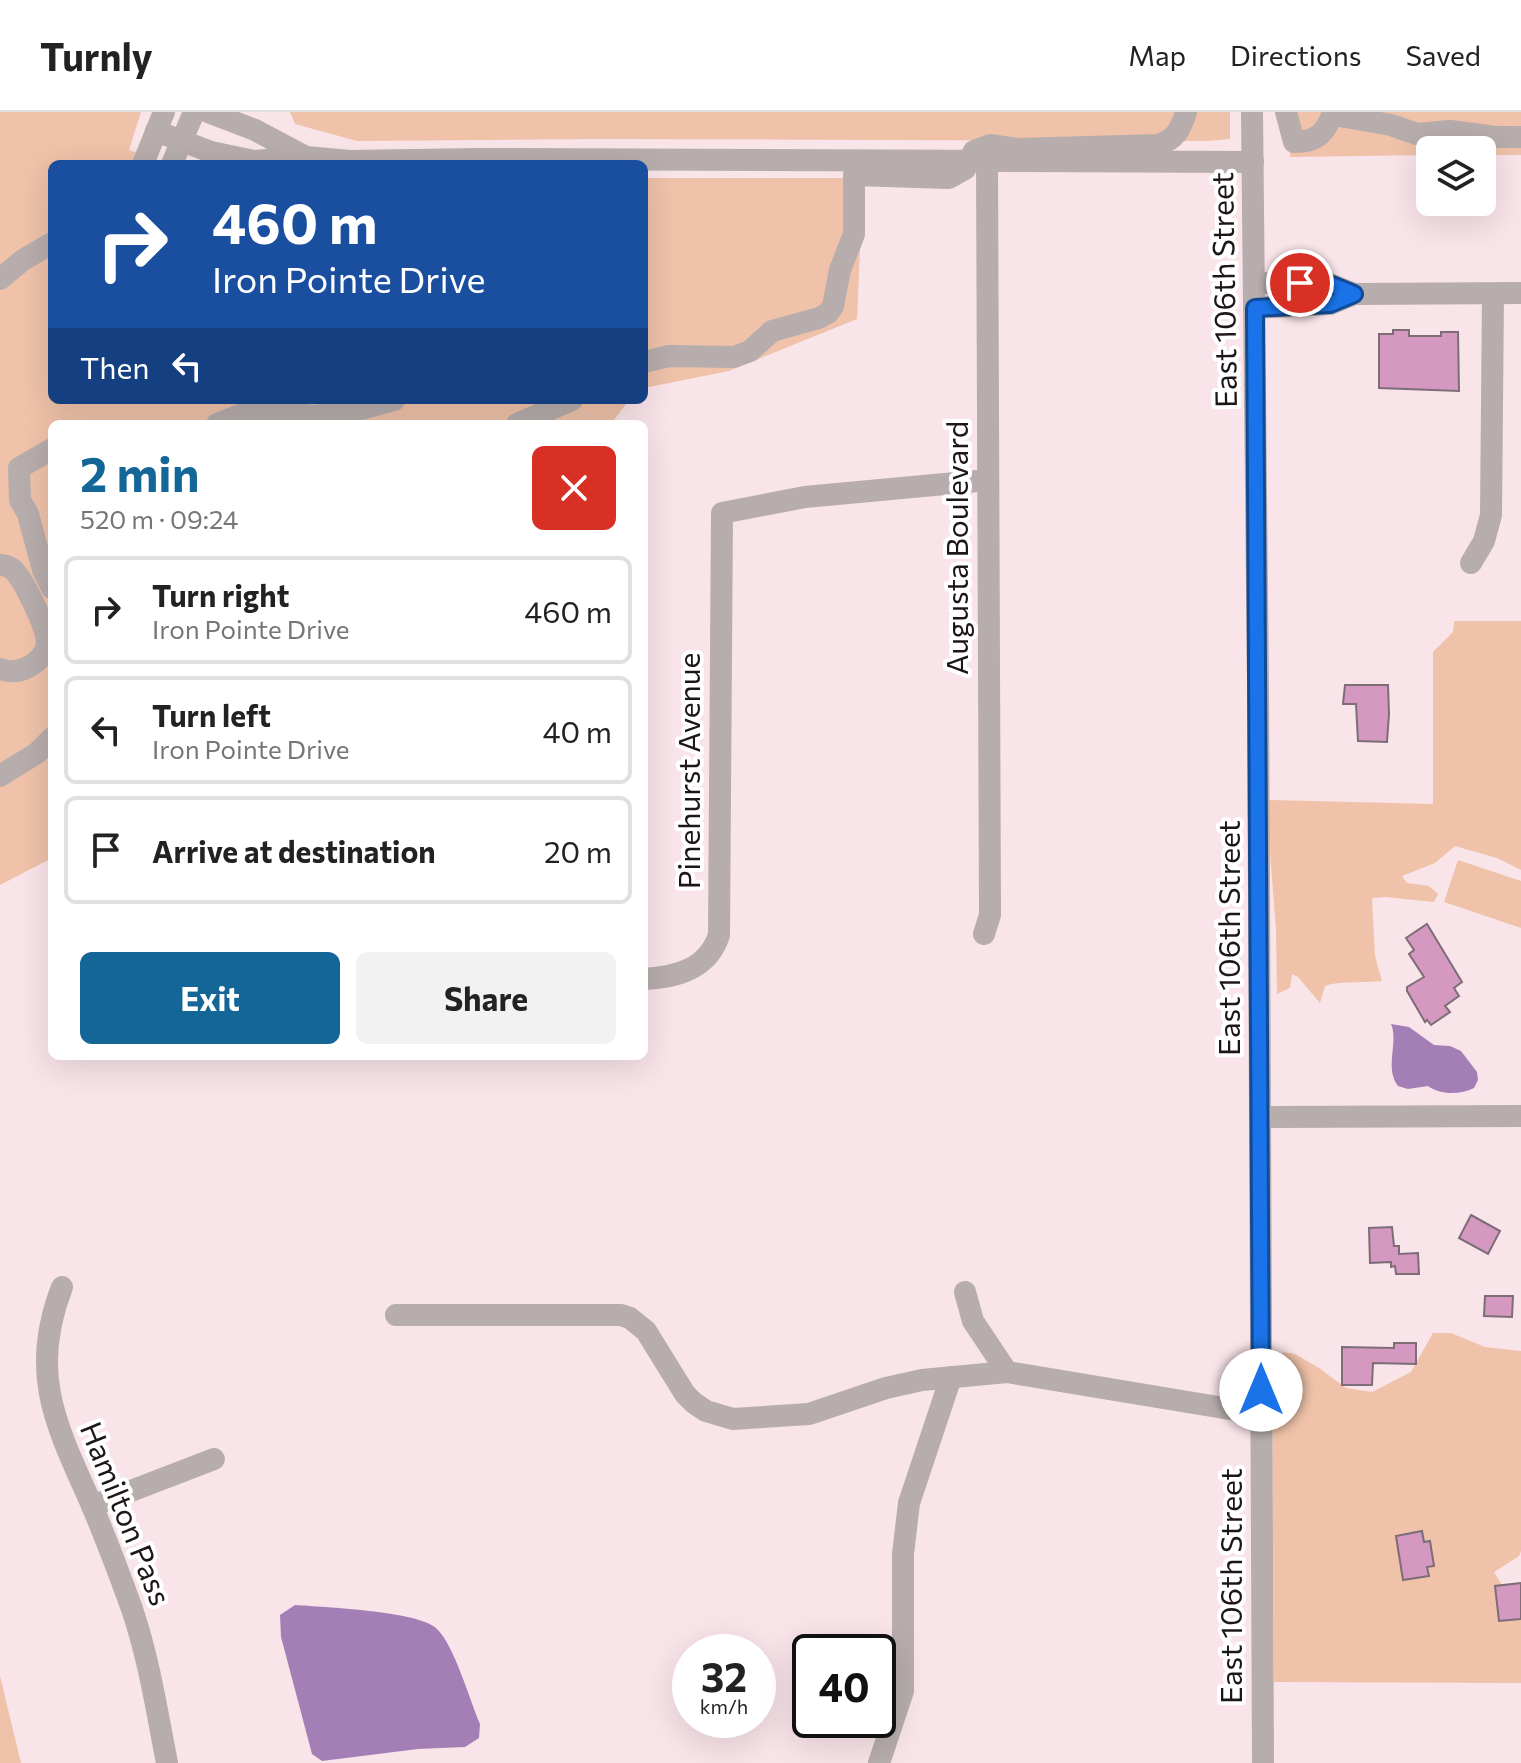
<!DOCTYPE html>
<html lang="en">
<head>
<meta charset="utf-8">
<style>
	:root { --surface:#fff; --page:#f2f2f2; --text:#222; --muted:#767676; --line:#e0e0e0; --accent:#136697 }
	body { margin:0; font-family:Commissioner,sans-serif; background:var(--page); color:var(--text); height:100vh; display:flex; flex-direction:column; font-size:30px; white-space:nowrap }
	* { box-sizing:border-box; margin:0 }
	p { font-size:26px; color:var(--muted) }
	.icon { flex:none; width:44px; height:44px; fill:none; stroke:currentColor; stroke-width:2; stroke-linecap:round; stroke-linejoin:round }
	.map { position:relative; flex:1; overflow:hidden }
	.sheet { position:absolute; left:48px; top:308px; width:600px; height:640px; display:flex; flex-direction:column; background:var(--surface); border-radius:12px; box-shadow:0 8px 32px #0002 }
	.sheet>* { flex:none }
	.top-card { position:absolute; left:48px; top:48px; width:600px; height:244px; border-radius:12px; box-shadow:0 8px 32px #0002; background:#1a4fa0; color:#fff; overflow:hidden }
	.tools { position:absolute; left:1416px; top:24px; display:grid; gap:16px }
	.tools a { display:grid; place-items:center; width:80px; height:80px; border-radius:12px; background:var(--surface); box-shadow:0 8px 32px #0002; font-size:40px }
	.speed { position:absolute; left:672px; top:1522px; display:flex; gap:16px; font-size:40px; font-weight:700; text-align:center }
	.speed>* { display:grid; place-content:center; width:104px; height:104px; border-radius:50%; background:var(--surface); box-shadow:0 8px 32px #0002; line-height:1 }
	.speed small { font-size:20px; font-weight:400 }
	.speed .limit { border:4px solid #111; border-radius:12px; background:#fff; color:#111 }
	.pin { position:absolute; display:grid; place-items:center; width:68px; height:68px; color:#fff; margin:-34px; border:4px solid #fff; border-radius:50%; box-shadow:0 2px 8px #0007 }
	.me { position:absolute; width:88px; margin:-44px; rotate:0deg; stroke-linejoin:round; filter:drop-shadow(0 0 6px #0008) }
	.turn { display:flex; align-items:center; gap:28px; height:168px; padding:0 32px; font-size:36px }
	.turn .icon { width:104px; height:104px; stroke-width:2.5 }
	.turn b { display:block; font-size:56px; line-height:68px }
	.then { display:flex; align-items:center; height:76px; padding:0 32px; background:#0003; gap:16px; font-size:30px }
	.round { display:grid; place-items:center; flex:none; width:84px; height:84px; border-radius:12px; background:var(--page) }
	.head { display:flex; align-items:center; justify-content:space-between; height:136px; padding:0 32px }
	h1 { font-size:48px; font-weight:700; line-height:60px; color:var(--accent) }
	.action { display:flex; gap:16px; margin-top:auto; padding:16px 32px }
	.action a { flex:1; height:92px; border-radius:12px; background:var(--accent); color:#fff; font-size:32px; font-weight:700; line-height:92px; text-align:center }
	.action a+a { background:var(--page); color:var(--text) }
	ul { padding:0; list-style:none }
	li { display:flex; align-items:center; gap:24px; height:108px; margin:0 16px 12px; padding:0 16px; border:4px solid var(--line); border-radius:12px }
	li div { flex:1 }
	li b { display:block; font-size:30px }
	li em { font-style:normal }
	header { display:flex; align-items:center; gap:48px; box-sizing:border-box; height:112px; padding:0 40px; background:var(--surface); border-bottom:2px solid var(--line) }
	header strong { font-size:38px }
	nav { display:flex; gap:44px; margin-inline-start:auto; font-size:28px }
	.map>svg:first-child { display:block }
	.green { fill:#efc2a9 }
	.water { fill:#a47fb6 }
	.building { fill:#d498c1; stroke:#7c6d77; stroke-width:2 }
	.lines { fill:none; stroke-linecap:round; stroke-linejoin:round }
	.minor { stroke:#b6adac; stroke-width:22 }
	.route-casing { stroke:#114b97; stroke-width:20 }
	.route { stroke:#1a73e8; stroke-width:14 }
	.labels { text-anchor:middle; stroke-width:8; stroke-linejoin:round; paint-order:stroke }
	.street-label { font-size:30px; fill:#1d1618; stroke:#fff }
</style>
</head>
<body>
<header>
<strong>Turnly</strong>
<nav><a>Map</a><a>Directions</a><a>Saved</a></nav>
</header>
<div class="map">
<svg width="1521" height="1651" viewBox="0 0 1521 1651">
	<rect width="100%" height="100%" fill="#f9e4e9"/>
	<!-- green -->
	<g class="green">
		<path d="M 0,0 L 141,0 L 129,38 L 170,52 L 52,52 L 52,288 L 629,288 L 611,312 L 52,312 L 52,746 L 0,773 Z"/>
		<path d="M 290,0 L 1230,0 L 1230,27 L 1206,29 L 597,27 L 357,29 L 295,12 Z"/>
		<path d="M 1290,0 L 1521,0 L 1521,43 L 1482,43 L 1482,38 L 1430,38 L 1430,43 L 1290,45 Z"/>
		<path d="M 644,66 L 863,66 L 857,207 L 729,259 L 644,276 Z"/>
		<path d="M 1454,509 L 1521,509 L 1521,758 L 1497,746 L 1455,734 L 1435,751 L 1402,764 L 1407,771 L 1429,774 L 1438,782 L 1434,790 L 1386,785 L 1372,786 L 1375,844 L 1382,869 C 1366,871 1335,869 1325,874 L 1320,891 L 1298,865 L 1292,862 L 1290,876 L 1277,882 L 1276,818 L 1266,688 L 1433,692 L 1433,540 L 1453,520 Z"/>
		<path d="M 1458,748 L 1521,769 L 1521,816 L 1444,790 Z"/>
		<path d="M 1433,1221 L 1451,1221 L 1485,1235 L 1521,1239 L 1521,1439 L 1519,1444 L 1494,1460 L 1521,1503 L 1521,1571 L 1274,1570 L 1272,1249 L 1284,1240 L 1295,1242 L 1319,1256 L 1346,1276 L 1372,1280 L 1411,1260 Z"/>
		<path d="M 0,1564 L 21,1651 L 0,1651 Z"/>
	</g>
	<!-- water -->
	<g class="water">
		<path d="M 1391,912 L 1409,915 L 1434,933 L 1450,934 L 1461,939 L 1477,960 L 1478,968 L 1474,976 C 1460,983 1440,983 1428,974 L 1408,977 L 1398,974 C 1384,955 1399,931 1391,912 Z"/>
		<path d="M 295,1493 C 323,1495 417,1499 436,1516 C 454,1532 470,1589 480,1612 L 479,1626 L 465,1635 L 418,1637 L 322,1649 L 312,1642 L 281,1525 L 280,1503 Z"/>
	</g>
	<!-- building -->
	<g class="building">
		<path d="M 1393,218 L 1409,218 L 1409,224 L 1441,224 L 1441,220 L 1458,220 L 1459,279 L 1379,276 L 1379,222 L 1393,222 Z"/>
		<path d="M 1345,573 L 1388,573 L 1389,602 L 1387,630 L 1358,629 L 1356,592 L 1343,592 Z"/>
		<path d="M 1427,812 L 1462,870 L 1454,876 L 1459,884 L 1445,894 L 1450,900 L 1431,913 L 1427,908 L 1425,910 L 1407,879 L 1407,875 L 1424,865 L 1409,842 L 1414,838 L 1406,826 Z"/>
		<path d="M 1471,1103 L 1500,1119 L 1488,1142 L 1459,1126 Z"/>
		<path d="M 1392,1115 L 1394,1134 L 1399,1134 L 1399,1142 L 1418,1141 L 1419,1162 L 1396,1162 L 1395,1154 L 1391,1155 L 1391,1150 L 1370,1151 L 1369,1116 Z"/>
		<path d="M 1485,1184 L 1513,1184 L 1512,1205 L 1484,1204 Z"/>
		<path d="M 1394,1231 L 1416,1231 L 1416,1252 L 1373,1251 L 1372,1273 L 1342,1273 L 1342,1235 L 1394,1236 Z"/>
		<path d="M 1422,1419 L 1424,1430 L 1430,1429 L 1434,1454 L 1427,1455 L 1429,1464 L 1403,1468 L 1396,1424 Z"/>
		<path d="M 1521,1471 L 1521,1507 L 1499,1509 L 1495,1474 Z"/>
	</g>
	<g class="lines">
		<!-- minor -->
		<g class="minor">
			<path d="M 208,0 L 255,18 L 304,44"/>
			<path d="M 1252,0 L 1258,571 L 1263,1651"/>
			<path d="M 1286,0 L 1294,30 C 1317,30 1326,21 1333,0"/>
			<path d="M 1335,0 L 1340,4 L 1391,13 L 1417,22 L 1450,19 L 1496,25 L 1521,25"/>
			<path d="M 156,19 L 211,40 L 254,49 L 306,45 L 349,49 L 480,47 L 1253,50"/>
			<path d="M 143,52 L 164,0"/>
			<path d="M 172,52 L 194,0"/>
			<path d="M 0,167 L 23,148 L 52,131"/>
			<path d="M 1255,171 L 1327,171 L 1354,182 L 1521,181"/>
			<path d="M 1255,196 L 1330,192 L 1354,182"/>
			<path d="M 644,250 L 669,244 L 734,245 L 750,239 L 772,219 L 819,206 L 828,201 L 833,194 L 840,158 L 854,122 L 854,63 L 949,66 L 965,57 L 974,39 L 990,33 L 1018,37 L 1158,33 C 1175,28 1181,17 1186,0"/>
			<path d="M 217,312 L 253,298 L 314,304 L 351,300 L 394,288"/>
			<path d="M 517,312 L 572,288"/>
			<path d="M 52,337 L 19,356 L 20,388 L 28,402 L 43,458 L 52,476"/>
			<path d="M 1471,451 L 1484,429 L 1491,403 L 1493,182"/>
			<path d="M 0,453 C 7,454 12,455 16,461 C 26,473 46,514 47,530 C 47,540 39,549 30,554 C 20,560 11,561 0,557"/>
			<path d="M 0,664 L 37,641 L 52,626"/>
			<path d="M 984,822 L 990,803 L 987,49"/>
			<path d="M 644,867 C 677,865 708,857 719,823 L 722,401 L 805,385 L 988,368"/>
			<path d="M 1261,1005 L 1521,1004"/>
			<path d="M 62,1175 C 29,1260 55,1311 90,1389 C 105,1424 119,1461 132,1497 C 149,1547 157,1600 167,1651"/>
			<path d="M 965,1180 L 973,1209 L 1007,1260"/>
			<path d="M 396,1203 L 621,1203 L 630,1206 L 646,1219 L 685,1282 L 694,1291 L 706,1299 L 733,1307 L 809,1302 L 886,1276 L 922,1268 L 1007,1260 L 1260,1302"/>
			<path d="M 92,1394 L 214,1347"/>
			<path d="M 879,1651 L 903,1579 L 903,1442 L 909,1391 L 951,1265"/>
		</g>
	</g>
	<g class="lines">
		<defs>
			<path id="route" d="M 1261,1278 L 1255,196 L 1330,192 L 1354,182 L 1327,171 L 1300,171"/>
		</defs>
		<!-- route casing -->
		<use href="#route" class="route-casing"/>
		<!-- route -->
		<use href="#route" class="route"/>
	</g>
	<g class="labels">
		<!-- street labels -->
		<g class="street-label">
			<text transform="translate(1225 178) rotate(-91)" y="10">East 106th Street</text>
			<text transform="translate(958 436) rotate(-90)" y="10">Augusta Boulevard</text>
			<text transform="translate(690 659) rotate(-90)" y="10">Pinehurst Avenue</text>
			<text transform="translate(1230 826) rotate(-90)" y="10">East 106th Street</text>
			<text transform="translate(125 1402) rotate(68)" y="10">Hamilton Pass</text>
			<text transform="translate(1232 1474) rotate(-90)" y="10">East 106th Street</text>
		</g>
	</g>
</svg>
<div class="tools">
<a><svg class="icon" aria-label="layers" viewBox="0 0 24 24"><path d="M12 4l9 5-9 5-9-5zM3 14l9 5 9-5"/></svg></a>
</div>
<div class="speed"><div>32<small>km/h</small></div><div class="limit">40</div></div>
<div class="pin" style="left:1300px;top:171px;background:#d93025"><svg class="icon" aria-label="arrive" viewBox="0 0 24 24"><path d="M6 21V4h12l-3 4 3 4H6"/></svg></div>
<svg class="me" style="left:1261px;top:1278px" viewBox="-20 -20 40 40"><circle r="19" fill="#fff"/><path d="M0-13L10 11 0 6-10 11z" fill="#1a73e8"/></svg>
<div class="top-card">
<div class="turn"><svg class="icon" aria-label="right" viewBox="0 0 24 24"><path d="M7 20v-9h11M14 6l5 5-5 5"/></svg><div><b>460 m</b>Iron Pointe Drive</div></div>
<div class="then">Then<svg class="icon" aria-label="left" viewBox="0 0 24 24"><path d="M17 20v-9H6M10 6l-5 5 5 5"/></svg></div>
</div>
<section class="sheet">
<div class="head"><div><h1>2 min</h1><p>520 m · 09:24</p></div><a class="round" style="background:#d93025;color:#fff"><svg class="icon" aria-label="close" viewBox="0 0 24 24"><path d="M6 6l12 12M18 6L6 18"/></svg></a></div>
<ul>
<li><svg class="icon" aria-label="right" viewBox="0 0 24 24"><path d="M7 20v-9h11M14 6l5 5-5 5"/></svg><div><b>Turn right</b><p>Iron Pointe Drive</p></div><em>460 m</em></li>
<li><svg class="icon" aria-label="left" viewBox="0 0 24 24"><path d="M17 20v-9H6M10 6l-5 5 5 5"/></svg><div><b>Turn left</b><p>Iron Pointe Drive</p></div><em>40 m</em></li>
<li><svg class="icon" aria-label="arrive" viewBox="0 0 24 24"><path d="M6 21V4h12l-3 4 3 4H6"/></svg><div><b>Arrive at destination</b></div><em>20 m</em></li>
</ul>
<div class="action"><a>Exit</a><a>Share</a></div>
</section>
</div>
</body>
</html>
